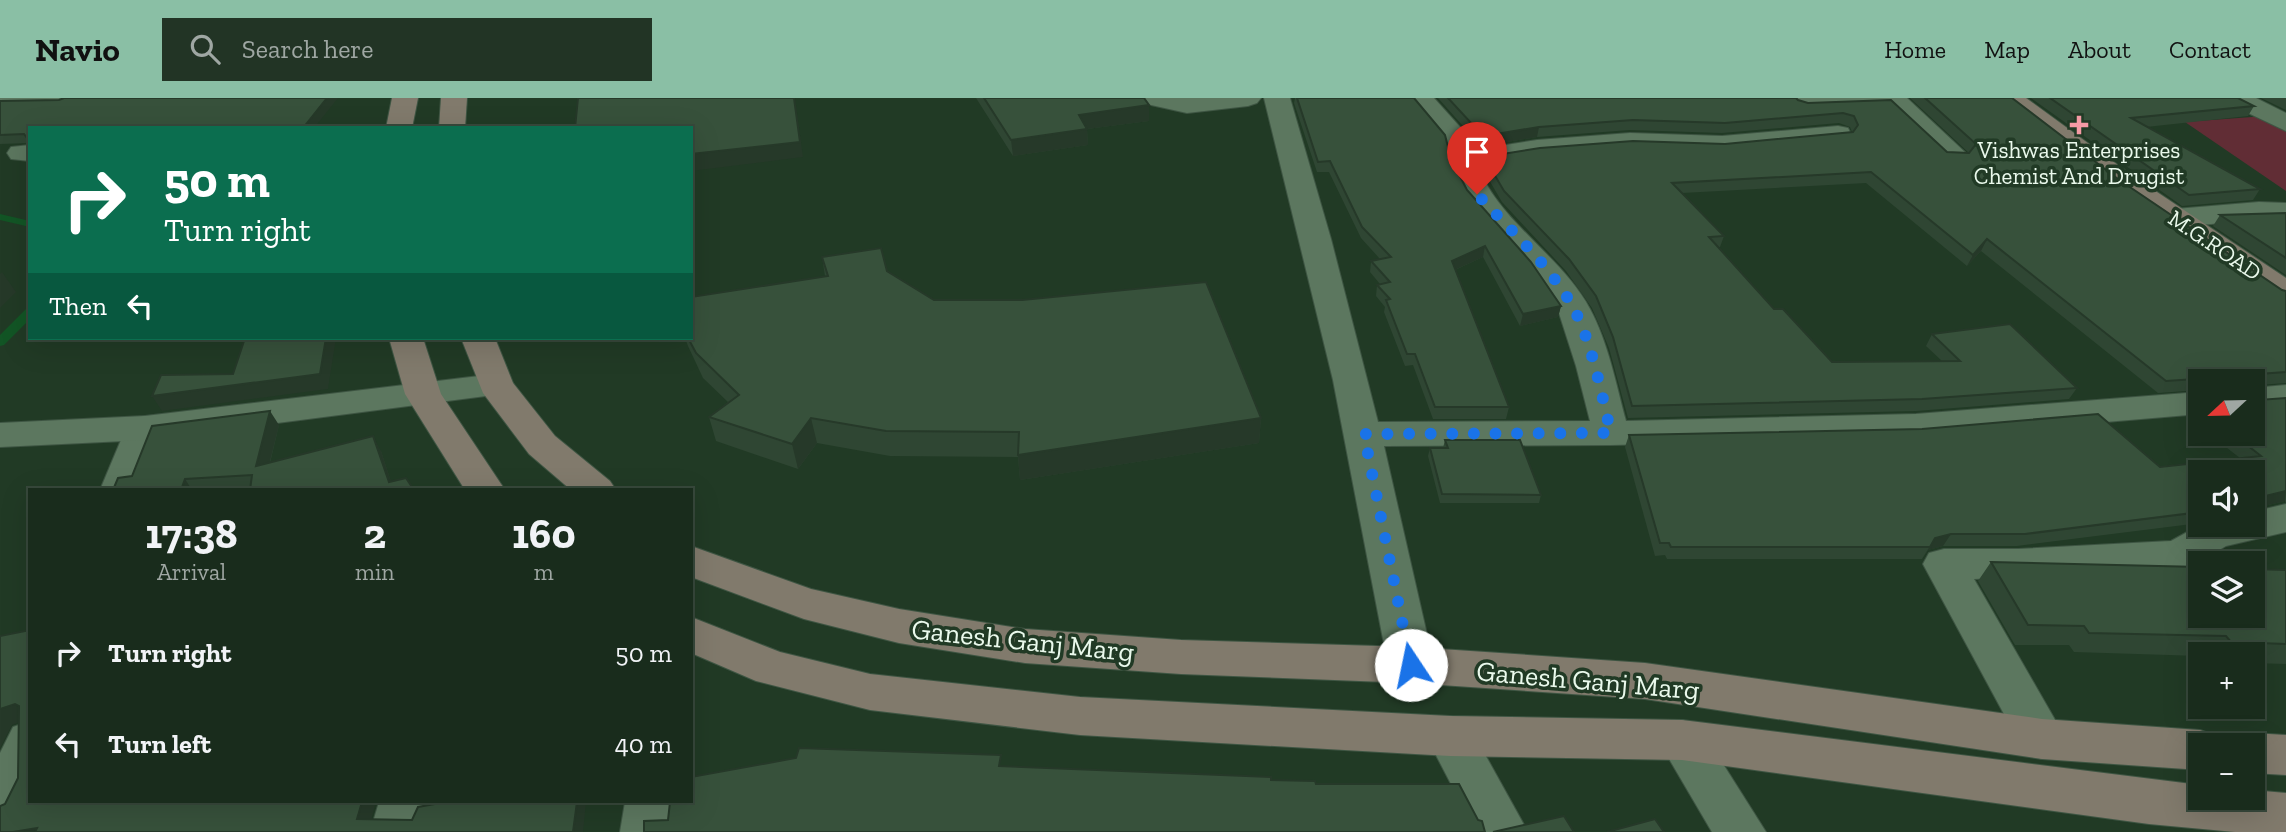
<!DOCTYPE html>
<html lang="en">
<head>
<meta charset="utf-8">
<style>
	:root { --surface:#192c1c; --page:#223425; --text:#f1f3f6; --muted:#9fa7a3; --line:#37483b; --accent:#8abfa5 }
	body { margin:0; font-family:"Zilla Slab",serif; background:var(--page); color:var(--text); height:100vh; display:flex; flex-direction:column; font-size:26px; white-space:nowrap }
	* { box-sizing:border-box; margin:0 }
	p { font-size:23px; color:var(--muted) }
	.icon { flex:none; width:38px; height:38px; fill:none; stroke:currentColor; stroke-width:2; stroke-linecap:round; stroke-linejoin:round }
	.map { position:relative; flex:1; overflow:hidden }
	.side { position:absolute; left:28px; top:390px; width:665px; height:315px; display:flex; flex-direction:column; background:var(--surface); border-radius:0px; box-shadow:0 7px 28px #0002,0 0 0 2px var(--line) }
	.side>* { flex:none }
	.top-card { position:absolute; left:28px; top:28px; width:665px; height:214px; border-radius:0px; box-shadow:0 7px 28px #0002,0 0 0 2px var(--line); background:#0b6e4f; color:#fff; overflow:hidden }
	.needle { width:46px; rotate:248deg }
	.buttons { position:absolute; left:2188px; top:271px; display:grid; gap:14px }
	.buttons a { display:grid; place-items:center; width:77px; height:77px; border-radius:0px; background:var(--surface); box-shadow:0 7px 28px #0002,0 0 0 2px var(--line); font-size:35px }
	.pin { position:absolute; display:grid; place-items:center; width:60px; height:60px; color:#fff; margin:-72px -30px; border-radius:50% 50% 50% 0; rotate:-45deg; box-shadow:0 0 7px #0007 }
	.pin .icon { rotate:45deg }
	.me { position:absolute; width:77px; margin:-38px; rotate:349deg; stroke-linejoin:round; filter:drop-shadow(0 0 5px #0008) }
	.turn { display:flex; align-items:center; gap:24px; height:147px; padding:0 21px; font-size:32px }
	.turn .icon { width:91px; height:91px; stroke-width:2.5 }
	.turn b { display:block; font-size:49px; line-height:60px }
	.then { display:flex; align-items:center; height:66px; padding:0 21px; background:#0003; gap:14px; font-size:26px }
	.eta { display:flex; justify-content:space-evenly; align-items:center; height:119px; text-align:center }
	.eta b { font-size:42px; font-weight:700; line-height:49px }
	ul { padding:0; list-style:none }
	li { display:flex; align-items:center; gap:21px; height:91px; padding:0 21px }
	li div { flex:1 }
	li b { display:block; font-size:26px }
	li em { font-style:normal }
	header { display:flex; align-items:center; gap:42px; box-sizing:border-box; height:98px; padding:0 35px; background:var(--accent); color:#111 }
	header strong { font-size:33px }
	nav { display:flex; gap:38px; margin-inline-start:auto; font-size:24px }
	.search { width:490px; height:63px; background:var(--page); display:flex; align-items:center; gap:18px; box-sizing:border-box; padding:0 24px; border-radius:0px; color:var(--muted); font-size:26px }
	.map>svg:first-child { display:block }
	.green { fill:#612d35 }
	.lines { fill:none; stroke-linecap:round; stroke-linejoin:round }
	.stream { fill:#125525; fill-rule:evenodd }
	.minor-casing { stroke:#3e5543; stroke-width:2 }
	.tertiary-casing { stroke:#3e5543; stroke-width:2 }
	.secondary-casing { stroke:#3e5543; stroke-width:2 }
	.minor { fill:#5c775f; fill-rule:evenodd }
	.tertiary { fill:#5c775f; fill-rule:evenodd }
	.secondary { fill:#817a6c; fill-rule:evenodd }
	.wall { fill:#2f4633 }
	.shaded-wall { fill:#263929 }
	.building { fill:#37513b; stroke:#263929; stroke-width:2 }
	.route { stroke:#1a73e8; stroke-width:12; stroke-dasharray:0 21.6 }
	.poi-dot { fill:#f49aa4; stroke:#213a25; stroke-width:2.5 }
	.labels { text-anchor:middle; stroke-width:7; stroke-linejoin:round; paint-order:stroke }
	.far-poi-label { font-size:23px; fill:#eaf9ec; stroke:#213a25 }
	.far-street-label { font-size:23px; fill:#eaf9ec; stroke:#213a25 }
	.street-label { font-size:28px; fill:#eaf9ec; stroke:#213a25 }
</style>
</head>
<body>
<header>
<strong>Navio</strong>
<div class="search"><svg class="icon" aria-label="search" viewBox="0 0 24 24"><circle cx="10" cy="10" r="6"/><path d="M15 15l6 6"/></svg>Search here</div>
<nav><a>Home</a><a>Map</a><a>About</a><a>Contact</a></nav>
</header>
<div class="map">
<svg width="2286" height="734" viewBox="0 0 2286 734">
	<rect width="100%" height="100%" fill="#213a25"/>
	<!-- green -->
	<path class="green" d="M 2279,17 L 2286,21 L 2286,93 L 2185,24 Z"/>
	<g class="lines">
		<!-- stream -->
		<g class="stream">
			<path d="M 0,116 L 30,123 L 30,129 L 0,122 Z"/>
			<path d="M 30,210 L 30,221 L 4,247 L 0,248 L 0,237 L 26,211 Z"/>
		</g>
		<defs>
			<g id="minor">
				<path d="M 0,0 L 77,0 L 73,5 L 64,8 L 0,9 Z"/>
				<path d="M 1138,0 L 1261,0 L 1257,5 L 1248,8 L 1187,15 L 1142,5 Z"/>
				<path d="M 1264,0 L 1290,0 L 1331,141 L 1378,324 L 1590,323 L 1576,268 L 1558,212 L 1530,174 L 1467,102 L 1451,71 L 1446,46 L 1407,0 L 1434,0 L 1469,39 L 1474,52 L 1537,42 L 1630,35 L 1722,38 L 1838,28 L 1848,30 L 1851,36 L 1848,42 L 1838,44 L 1722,54 L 1630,51 L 1537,58 L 1478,68 C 1497,122 1563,159 1590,211 C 1608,244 1616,286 1626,323 L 1916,316 L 2200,294 L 2200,316 L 1916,340 L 1611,347 L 1384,348 L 1434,567 L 1427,579 L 1411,585 L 1395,579 L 1388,567 L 1333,282 Z"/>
				<path d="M 1795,0 L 1907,0 L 1968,57 L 1964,63 L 1944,63 L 1888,10 L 1804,13 L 1795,10 L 1791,5 Z"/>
				<path d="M 2223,0 L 2256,0 L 2286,15 L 2286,33 L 2227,5 Z"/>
				<path d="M 30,47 L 30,63 L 11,61 L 7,55 L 11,49 Z"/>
				<path d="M 2259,104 L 2286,105 L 2286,123 L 2259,122 L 2175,129 L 2164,126 L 2160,120 L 2164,114 L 2175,111 Z"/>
				<path d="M 2286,287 L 2286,309 L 2252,312 L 2252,290 Z"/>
				<path d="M 145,318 L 158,322 L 164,330 L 140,392 L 100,392 L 126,330 L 132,322 Z"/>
				<path d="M 2286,406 L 2286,434 L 2226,448 L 2194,467 L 2179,472 L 1974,481 L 2066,641 L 2059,655 L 2042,661 L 2025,655 L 1923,466 L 1929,455 L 1944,451 L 2018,451 L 2171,443 L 2200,427 L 2252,427 L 2252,414 Z"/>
				<path d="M 1450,618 L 1467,624 L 1528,734 L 1476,734 L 1426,638 L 1433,624 Z"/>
				<path d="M 1682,622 L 1699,628 L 1766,734 L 1712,734 L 1658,642 L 1665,628 Z"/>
				<path d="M 30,623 L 30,695 L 18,720 L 0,727 L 0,655 L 13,629 Z"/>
				<path d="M 379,704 L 429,704 L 422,734 L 370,734 Z"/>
				<path d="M 625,704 L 675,704 L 672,734 L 620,734 Z"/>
			</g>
			<path id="tertiary" d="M 496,276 L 509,279 L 514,287 L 509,295 L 145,342 L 0,349 L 0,325 L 145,318 Z"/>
			<g id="secondary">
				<path d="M 392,0 L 418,0 L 412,30 L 386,30 Z"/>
				<path d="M 441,0 L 467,0 L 465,30 L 439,30 Z"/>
				<path d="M 1997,0 L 2026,0 L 2133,78 L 2286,180 L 2286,204 L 2275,201 L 2113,90 Z"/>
				<path d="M 389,240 L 423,240 L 441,296 L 505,392 L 465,392 L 405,296 Z"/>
				<path d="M 461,240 L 495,240 L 513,285 L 555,338 L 610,383 L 616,392 L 571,392 L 529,356 L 483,295 Z"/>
				<path d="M 691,448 L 811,491 L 899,511 L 1025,531 L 1181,542 L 1411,549 L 1645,565 L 2042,621 L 2200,632 L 2217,638 L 2222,648 L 2200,648 L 2200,672 L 2042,661 L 1645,601 L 1411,585 L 1181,576 L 1025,565 L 899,545 L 804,521 L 691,479 Z"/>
				<path d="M 691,519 L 780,554 L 870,576 L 1080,599 L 1450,618 L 1682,622 L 2200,687 L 2200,700 L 2252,700 L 2252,692 L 2286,695 L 2286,734 L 2235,734 L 2149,726 L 1682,662 L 1450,658 L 1080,637 L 870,612 L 756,583 L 691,555 Z"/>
				<path d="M 2252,635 L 2286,637 L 2286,677 L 2252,675 L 2252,648 L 2231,648 L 2235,641 Z"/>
			</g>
		</defs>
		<!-- minor casing -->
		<use href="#minor" class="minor-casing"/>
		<!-- tertiary casing -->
		<use href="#tertiary" class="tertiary-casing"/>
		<!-- secondary casing -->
		<use href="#secondary" class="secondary-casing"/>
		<!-- minor -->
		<use href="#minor" class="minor"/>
		<!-- tertiary -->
		<use href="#tertiary" class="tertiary"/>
		<!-- secondary -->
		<use href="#secondary" class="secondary"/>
	</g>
	<!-- wall -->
	<g class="wall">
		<path d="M 976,0 L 1144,0 L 1149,7 L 1149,23 L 1087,31 L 1088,47 L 1013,58 Z"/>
		<path d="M 1295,0 L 1414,0 L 1451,61 L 1467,92 L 1561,208 L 1558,219 L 1520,228 L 1483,159 L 1455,172 L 1509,309 L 1506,321 L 1433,321 L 1413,267 L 1405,268 L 1384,214 L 1385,209 L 1376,198 L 1377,187 L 1380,186 L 1370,174 L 1371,163 L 1380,161 L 1361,140 L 1329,74 L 1317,74 L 1294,5 Z"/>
		<path d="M 1438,0 L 1796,0 L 1798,2 L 1808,5 L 1891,2 L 1947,54 L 1969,55 L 1910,0 L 2012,0 L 2118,81 L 2282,192 L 2286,193 L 2286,285 L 2259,287 L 2259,302 L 2286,300 L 2286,406 L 2285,403 L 2256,410 L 2252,415 L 2252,374 L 2200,374 L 2200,425 L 2017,448 L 1943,448 L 1928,452 L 1922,461 L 1667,461 L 1665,457 L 1655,458 L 1625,349 L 1629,337 L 2160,369 L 2240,360 L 2209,336 L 2252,336 L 2252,284 L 2200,284 L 2200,292 L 2158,295 L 1981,153 L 1967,168 L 1866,85 L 1682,95 L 1724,138 L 1720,149 L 1718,149 L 1774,211 L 1832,264 L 1942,263 L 1926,248 L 1932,236 L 2077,290 L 2069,301 L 1916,313 L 1628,320 L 1609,250 L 1592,210 L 1566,173 L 1502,104 L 1482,70 L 1484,59 L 1725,46 L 1852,34 L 1850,29 L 1839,25 L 1722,35 L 1630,32 L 1537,39 L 1476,49 L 1471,37 Z"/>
		<path d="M 2031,0 L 2238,0 L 2254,8 L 2248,18 L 2146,29 L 2260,91 L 2253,102 L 2182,108 Z"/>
		<path d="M 2261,0 L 2286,0 L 2286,12 Z"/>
		<path d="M 0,3 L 30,30 L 30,45 L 0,46 Z"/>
		<path d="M 2286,115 L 2286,177 L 2213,128 L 2220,117 Z"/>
		<path d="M 822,159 L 887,173 L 934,202 L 1261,320 L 1259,345 L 1020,382 L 1018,359 L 890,358 L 817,345 L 798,371 L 716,343 L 709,319 L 728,304 L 703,280 L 688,248 L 685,240 L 691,240 L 825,178 Z"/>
		<path d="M 2200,307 L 2200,328 L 2189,320 L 2197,308 Z"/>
		<path d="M 279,327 L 270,365 L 381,353 L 391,384 L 414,392 L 113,392 L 132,378 Z"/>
		<path d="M 1445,342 L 1541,397 L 1539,405 L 1440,405 L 1428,358 L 1430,350 L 1443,350 Z"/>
		<path d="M 1991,464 L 2286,472 L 2286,566 L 2252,565 L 2252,556 L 2200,556 L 2200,558 L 2074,554 L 2069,547 L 2015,547 L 1978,483 Z"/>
	</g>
	<!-- shaded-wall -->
	<g class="shaded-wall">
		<path d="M 327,0 L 338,0 L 314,30 L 303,30 Z"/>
		<path d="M 794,0 L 795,0 L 803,59 L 691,73 L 691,56 Z"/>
		<path d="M 1149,7 L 1149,23 L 1087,31 L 1088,47 L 1013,58 L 1011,42 L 1079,17 Z"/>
		<path d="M 1539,29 L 1537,39 L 1476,49 L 1478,39 Z"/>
		<path d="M 1987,141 L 1981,153 L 1967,168 L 1973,157 Z"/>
		<path d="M 1485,148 L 1483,159 L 1450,174 L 1452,163 Z"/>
		<path d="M 2,174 L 16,194 L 0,210 L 0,176 Z"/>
		<path d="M 1561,208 L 1558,219 L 1520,228 L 1523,216 Z"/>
		<path d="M 326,240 L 336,240 L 328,291 L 162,313 L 152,298 L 320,276 Z"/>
		<path d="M 270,313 L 279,327 L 265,383 L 256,368 Z"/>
		<path d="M 811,320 L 817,345 L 798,371 L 792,346 Z"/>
		<path d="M 1261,320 L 1259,345 L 1020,382 L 1018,357 Z"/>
		<path d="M 373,338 L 381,353 L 394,392 L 389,384 Z"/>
		<path d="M 185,381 L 192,392 L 181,392 Z"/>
		<path d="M 2286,393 L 2285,403 L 2256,410 L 2259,407 L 2261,399 Z"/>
		<path d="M 1951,436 L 1943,448 L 1928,452 L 1922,461 L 1935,440 Z"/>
		<path d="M 15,606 L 29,621 L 12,627 L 0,650 L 0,611 Z"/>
		<path d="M 362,704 L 376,704 L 368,734 L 357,721 Z"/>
		<path d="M 577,704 L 586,704 L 583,734 L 573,734 Z"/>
		<path d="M 37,730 L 41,734 L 13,734 Z"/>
	</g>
	<!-- building -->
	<g class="building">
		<path d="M 64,0 L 327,0 L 303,30 L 30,30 L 30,40 L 27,40 L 24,36 L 0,37 L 0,3 L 59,2 Z"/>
		<path d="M 578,0 L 794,0 L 800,44 L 691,56 L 691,30 L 575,30 Z"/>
		<path d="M 984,0 L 1144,0 L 1149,7 L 1079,17 L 1087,31 L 1011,42 Z"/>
		<path d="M 1297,0 L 1414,0 L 1445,37 L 1451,61 L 1467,92 L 1531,164 L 1561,208 L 1523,216 L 1485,148 L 1452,163 L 1509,309 L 1435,309 L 1415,256 L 1407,256 L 1386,202 L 1390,201 L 1377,187 L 1390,184 L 1371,163 L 1391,159 L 1362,129 L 1330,63 L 1318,64 Z"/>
		<path d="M 1448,0 L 1796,0 L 1798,2 L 1808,5 L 1891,2 L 1947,54 L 1969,55 L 1976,46 L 1925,0 L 2012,0 L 2118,81 L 2282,192 L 2286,193 L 2286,274 L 2259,276 L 2259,302 L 2286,300 L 2286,393 L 2261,399 L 2259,407 L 2252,408 L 2252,374 L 2200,374 L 2200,414 L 2025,436 L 1951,436 L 1935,440 L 1930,449 L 1671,449 L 1669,445 L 1660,445 L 1629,337 L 1922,331 L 2098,316 L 2160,369 L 2261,358 L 2233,336 L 2252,336 L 2252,284 L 2210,284 L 2210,280 L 2166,283 L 1987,141 L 1973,157 L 1871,74 L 1672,85 L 1724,138 L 1709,139 L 1774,211 L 1783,211 L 1832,264 L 1960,263 L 1932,236 L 2010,226 L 2077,290 L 1922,301 L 1632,308 L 1613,239 L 1596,198 L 1569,161 L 1504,93 L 1484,59 L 1540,50 L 1633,43 L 1725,46 L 1853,34 L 1858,27 L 1854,18 L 1843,15 L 1725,25 L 1633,22 L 1539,29 L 1478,39 L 1473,27 Z"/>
		<path d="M 2050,0 L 2238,0 L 2254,8 L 2131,20 L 2260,91 L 2189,97 Z"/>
		<path d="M 2286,115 L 2286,160 L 2220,117 Z"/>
		<path d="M 881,150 L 887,173 L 934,202 L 1022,202 L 1206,184 L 1261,320 L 1018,357 L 1019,334 L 886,333 L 811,320 L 792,346 L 709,319 L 739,297 L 696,255 L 688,240 L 691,240 L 691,199 L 828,178 L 822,159 Z"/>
		<path d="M 245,240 L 326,240 L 320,276 L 152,298 L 161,277 L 233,276 Z"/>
		<path d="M 270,313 L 256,368 L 373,338 L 389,384 L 406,380 L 414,392 L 250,392 L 252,377 L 185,381 L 181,392 L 113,392 L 118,380 L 132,378 L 152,328 Z"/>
		<path d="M 1445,342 L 1520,342 L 1541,397 L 1442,396 L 1430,350 L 1448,350 Z"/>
		<path d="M 1991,464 L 2200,469 L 2200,518 L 2252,518 L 2252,471 L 2286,472 L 2286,546 L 2231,544 L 2226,538 L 2089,535 L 2084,528 L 2028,527 Z"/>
		<path d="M 30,532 L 30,704 L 362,704 L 357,721 L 412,722 L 418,709 L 446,704 L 577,704 L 573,734 L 35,734 L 37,730 L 13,734 L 0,734 L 0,708 L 5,706 L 18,680 L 19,608 L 15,606 L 0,611 L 0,538 Z"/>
		<path d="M 799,650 L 1001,657 L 999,668 L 1271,679 L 1271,682 L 1315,683 L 1316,686 L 1459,686 L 1478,722 L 1482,723 L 1485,734 L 644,734 L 644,723 L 668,722 L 670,704 L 691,704 L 691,679 L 796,660 Z"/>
		<path d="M 1564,718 L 1574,734 L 1493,734 Z"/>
		<path d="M 1655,721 L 1664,734 L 1607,734 Z"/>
	</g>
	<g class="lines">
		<!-- route -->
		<path class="route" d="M 1411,567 L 1364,336 L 1611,335 C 1601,295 1593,248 1574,211 C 1551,168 1509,131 1477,96"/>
	</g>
	<!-- markers -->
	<path class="poi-dot" d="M2075.5 16.5h7v7h7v7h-7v7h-7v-7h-7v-7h7z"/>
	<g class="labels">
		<!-- far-poi labels -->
		<g class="far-poi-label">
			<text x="2079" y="60">Vishwas Enterprises<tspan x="2079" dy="26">Chemist And Drugist</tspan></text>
		</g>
		<!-- far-street labels -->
		<g class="far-street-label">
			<text transform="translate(2215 147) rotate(34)" y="8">M.G.ROAD</text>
		</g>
		<!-- street labels -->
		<g class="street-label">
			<text transform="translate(1023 542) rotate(6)" y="10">Ganesh Ganj Marg</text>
			<text transform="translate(1588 582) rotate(5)" y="10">Ganesh Ganj Marg</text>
		</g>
	</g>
</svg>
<div class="buttons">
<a><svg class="needle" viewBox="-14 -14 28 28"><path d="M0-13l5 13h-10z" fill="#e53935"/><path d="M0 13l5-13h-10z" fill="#9fa7a3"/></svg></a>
<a><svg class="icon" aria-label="sound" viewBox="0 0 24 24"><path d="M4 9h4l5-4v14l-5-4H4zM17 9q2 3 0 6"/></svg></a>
<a><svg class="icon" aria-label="layers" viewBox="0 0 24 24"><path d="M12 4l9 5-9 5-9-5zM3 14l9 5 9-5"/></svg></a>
<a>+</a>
<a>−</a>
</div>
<div class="pin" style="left:1477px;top:96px;background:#d93025"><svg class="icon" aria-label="arrive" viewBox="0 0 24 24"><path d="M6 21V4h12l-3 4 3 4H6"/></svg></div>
<svg class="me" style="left:1411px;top:567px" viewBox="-20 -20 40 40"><circle r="19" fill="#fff"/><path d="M0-13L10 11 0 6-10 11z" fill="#1a73e8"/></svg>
<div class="top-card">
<div class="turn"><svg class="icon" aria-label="right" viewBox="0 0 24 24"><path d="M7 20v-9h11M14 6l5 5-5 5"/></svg><div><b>50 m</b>Turn right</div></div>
<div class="then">Then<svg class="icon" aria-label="left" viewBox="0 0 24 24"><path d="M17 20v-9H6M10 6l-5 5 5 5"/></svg></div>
</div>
<section class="side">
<div class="eta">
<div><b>17:38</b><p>Arrival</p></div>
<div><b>2</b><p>min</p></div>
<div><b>160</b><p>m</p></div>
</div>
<ul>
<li><svg class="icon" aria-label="right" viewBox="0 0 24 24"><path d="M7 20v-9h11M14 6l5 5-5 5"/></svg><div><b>Turn right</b></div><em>50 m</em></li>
<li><svg class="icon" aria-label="left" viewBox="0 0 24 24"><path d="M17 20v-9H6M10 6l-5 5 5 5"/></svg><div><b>Turn left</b></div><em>40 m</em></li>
</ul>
</section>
</div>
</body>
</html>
